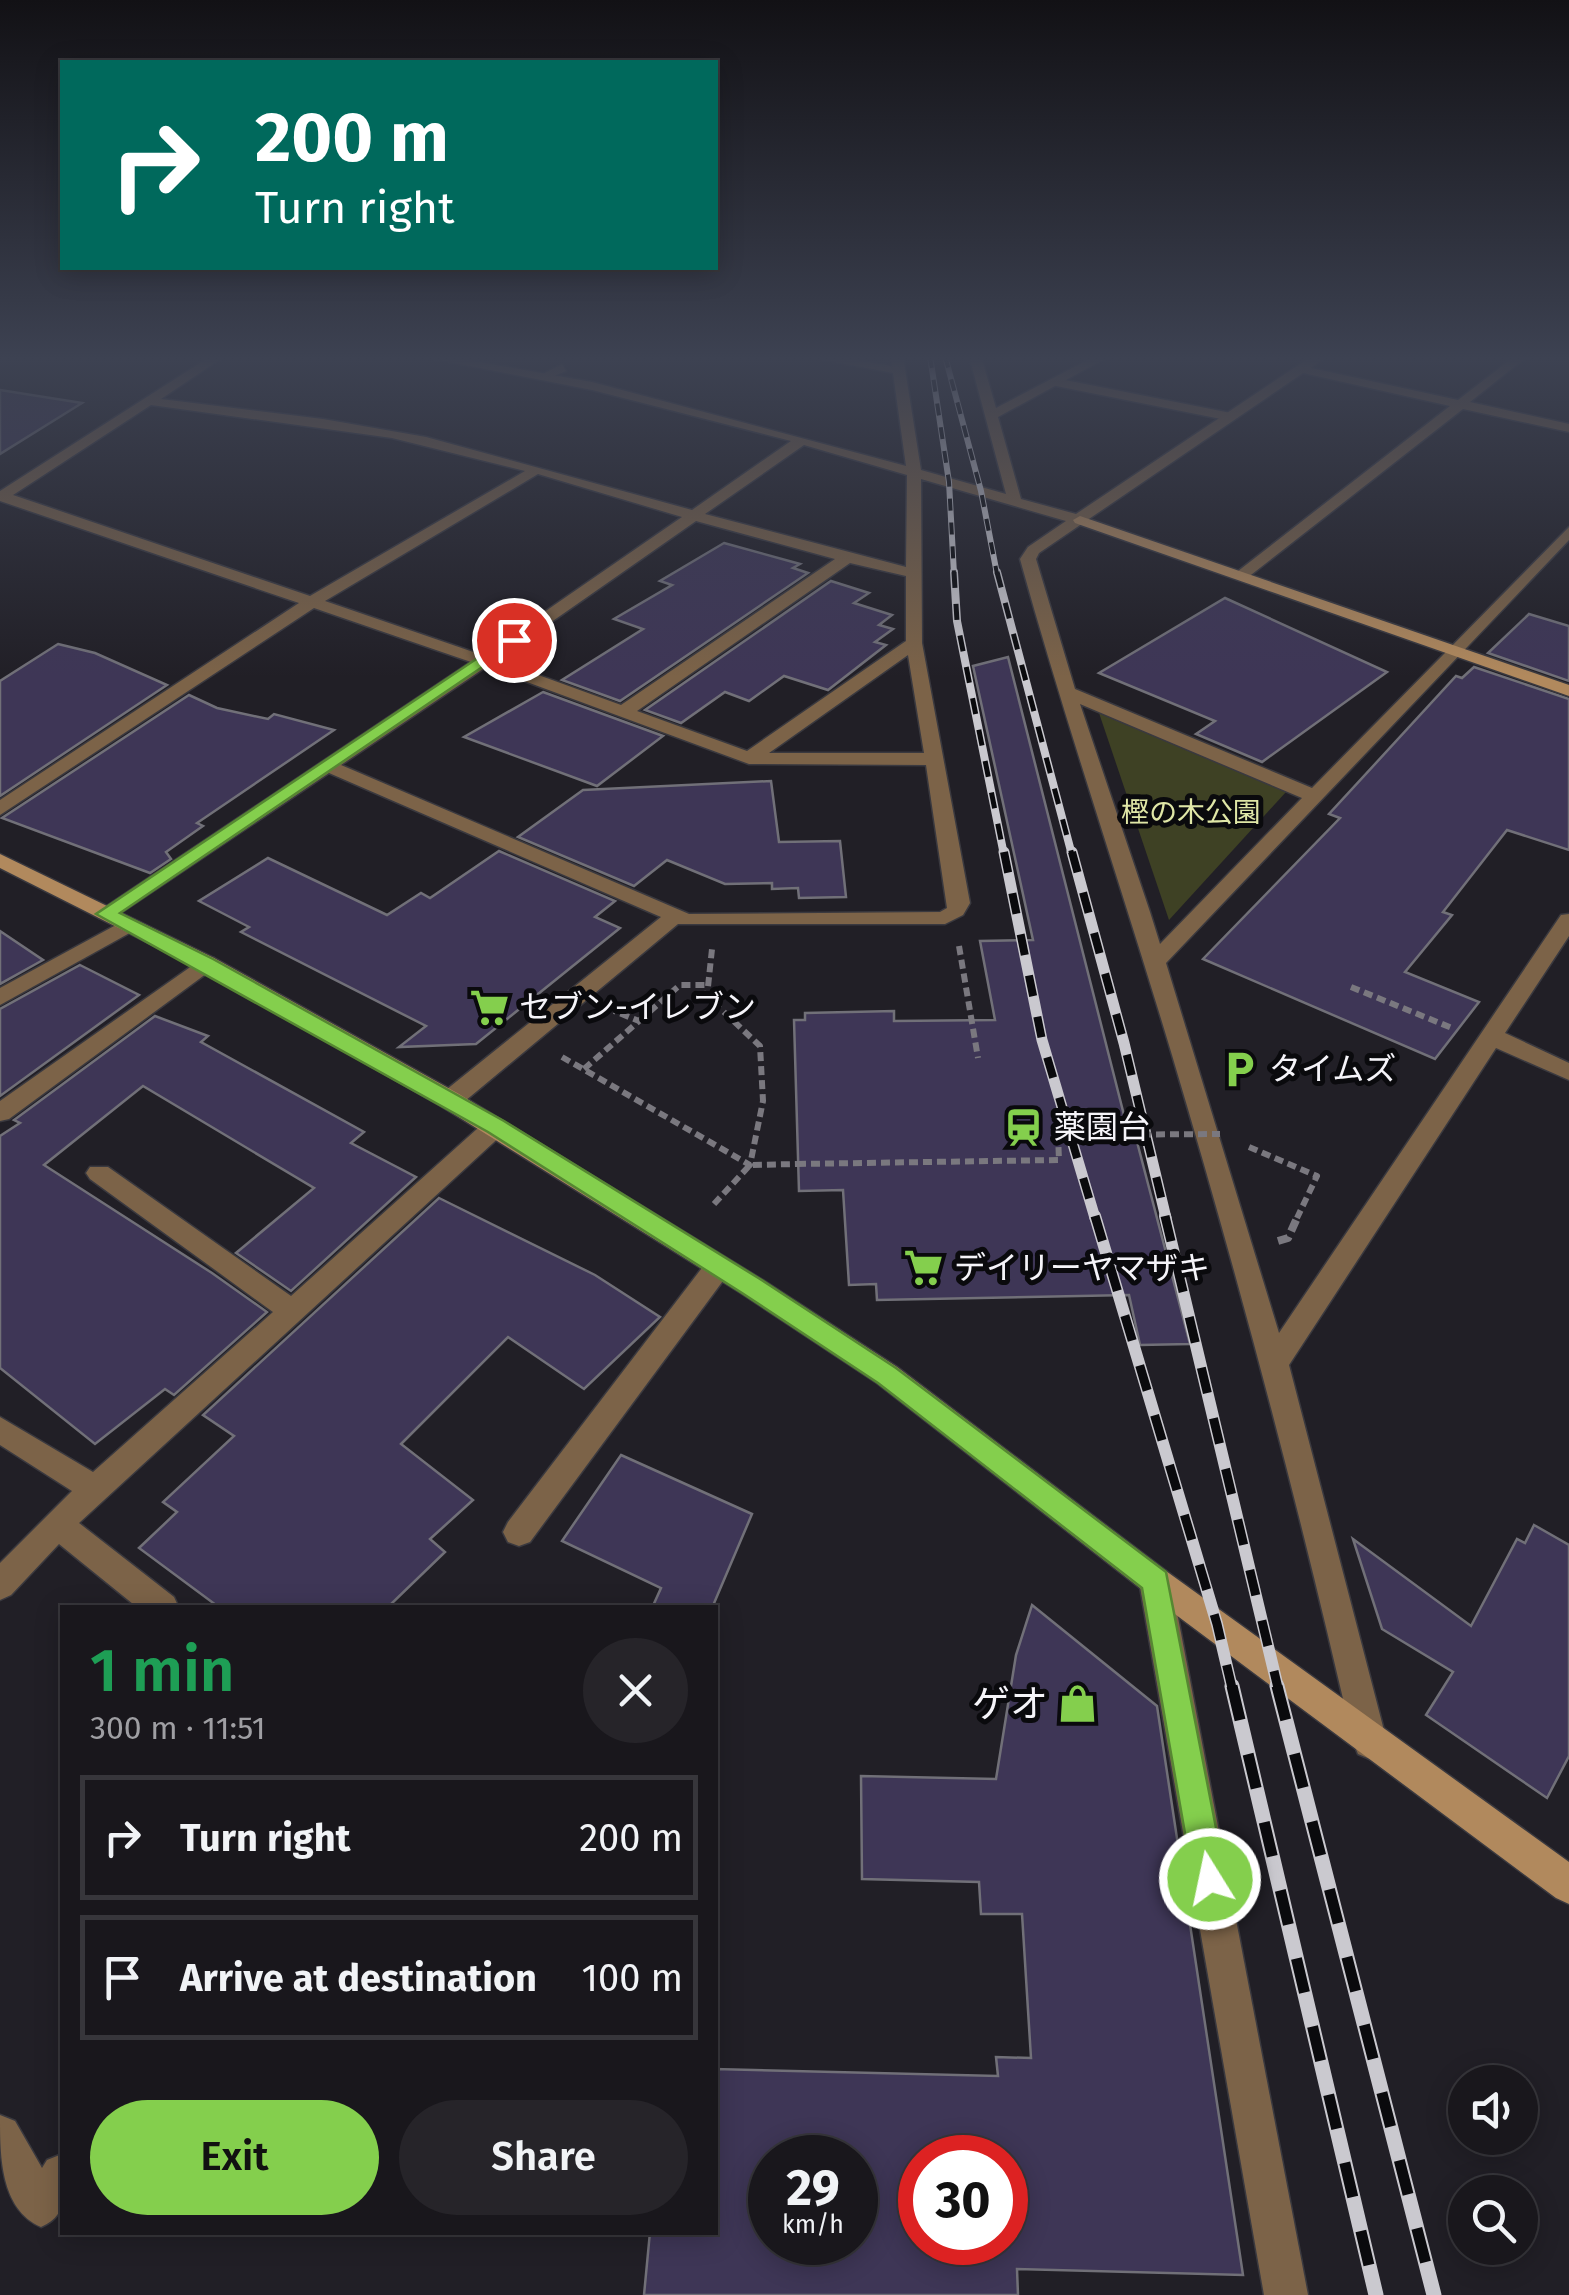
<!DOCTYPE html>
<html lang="en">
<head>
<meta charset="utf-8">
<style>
	:root { --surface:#19171c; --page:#262429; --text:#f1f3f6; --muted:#9f9fa3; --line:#37363b; --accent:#84cf4d }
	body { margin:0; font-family:"Fira Sans","Noto Sans JP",sans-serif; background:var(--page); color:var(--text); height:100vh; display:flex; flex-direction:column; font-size:38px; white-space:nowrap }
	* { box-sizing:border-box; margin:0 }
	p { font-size:32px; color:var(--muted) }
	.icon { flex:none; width:55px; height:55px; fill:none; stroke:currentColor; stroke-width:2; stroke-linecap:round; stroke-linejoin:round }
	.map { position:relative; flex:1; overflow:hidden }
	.sheet { position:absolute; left:60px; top:1605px; width:658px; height:630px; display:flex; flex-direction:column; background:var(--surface); border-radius:0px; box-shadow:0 5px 25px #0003,0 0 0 2px var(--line) }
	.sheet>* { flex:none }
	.top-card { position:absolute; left:60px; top:60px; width:658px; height:210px; border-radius:0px; box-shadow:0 5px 25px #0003,0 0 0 2px var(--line); background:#00695c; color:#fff; overflow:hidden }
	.controls { position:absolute; left:1448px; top:2065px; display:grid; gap:20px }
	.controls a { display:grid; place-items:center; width:90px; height:90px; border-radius:50%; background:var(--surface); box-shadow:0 5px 25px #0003,0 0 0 2px var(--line); font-size:50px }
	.speed { position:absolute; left:748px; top:2135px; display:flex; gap:20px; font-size:50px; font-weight:700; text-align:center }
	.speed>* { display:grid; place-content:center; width:130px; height:130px; border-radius:50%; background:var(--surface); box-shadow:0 5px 25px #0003,0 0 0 2px var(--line); line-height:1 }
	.speed small { font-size:25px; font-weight:400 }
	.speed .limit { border:15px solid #d22; background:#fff; color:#111 }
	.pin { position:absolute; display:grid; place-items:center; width:85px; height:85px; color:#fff; margin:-42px; border:5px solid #fff; border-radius:50%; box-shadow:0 2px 10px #0007 }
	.me { position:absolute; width:110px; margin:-55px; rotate:350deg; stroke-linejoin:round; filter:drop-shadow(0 0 8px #0008) }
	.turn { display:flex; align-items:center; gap:35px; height:210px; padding:0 30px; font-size:45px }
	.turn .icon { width:130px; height:130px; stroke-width:2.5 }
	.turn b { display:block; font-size:70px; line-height:85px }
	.round { display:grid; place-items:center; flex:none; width:105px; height:105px; border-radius:52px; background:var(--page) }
	.head { display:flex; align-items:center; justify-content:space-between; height:170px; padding:0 30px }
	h1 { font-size:60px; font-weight:600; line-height:75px; color:#1e9e55 }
	.action { display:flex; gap:20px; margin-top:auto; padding:20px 30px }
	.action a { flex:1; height:115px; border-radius:60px; background:var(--accent); color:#111; font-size:40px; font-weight:600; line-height:115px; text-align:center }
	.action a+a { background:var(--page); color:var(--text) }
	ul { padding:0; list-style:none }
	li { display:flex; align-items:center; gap:30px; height:125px; margin:0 20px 15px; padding:0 10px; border:5px solid var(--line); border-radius:0px }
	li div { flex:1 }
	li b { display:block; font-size:38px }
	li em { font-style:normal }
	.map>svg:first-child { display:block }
	.green { fill:#3e4124 }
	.building { fill:#3e3656; stroke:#717078; stroke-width:2.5; fill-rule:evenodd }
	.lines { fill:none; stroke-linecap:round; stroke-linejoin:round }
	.lane-casing { stroke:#3a393f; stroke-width:3 }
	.street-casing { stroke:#3a393f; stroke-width:3 }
	.secondary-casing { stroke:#3a393f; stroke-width:3 }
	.path-far1 { stroke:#7a787f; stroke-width:6; stroke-dasharray:9 5; stroke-linecap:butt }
	.path { stroke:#7a787f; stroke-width:8; stroke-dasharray:12 6; stroke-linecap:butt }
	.lane { fill:#7c6348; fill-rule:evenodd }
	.street { fill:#7c6348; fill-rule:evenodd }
	.secondary { fill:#b1895d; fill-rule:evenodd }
	.rail-far4-casing { stroke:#cac9cf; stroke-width:6 }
	.rail-far3-casing { stroke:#cac9cf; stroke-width:8 }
	.rail-far2-casing { stroke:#cac9cf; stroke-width:11 }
	.rail-far1-casing { stroke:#cac9cf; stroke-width:12 }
	.rail-casing { stroke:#cac9cf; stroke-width:15 }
	.rail-far4 { stroke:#0a0a0d; stroke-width:4; stroke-dasharray:12; stroke-linecap:butt }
	.rail-far3 { stroke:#0a0a0d; stroke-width:5; stroke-dasharray:16; stroke-linecap:butt }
	.rail-far2 { stroke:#0a0a0d; stroke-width:8; stroke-dasharray:21; stroke-linecap:butt }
	.rail-far1 { stroke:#0a0a0d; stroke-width:9; stroke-dasharray:26; stroke-linecap:butt }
	.rail { stroke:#0a0a0d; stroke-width:11; stroke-dasharray:35; stroke-linecap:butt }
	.path-bridge { stroke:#7a787f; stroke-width:6; stroke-dasharray:9 5; stroke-linecap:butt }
	.route { fill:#84cf4d; stroke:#568732; stroke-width:2.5 }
	.labels { text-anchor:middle; stroke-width:10; stroke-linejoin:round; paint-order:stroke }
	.far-park-label { font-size:28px; fill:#e0e7a7; stroke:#0a0a0d }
	.poi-label { font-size:32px; fill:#f5f4f9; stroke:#0a0a0d; text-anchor:start }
	.near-poi-label { font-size:38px; fill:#f5f4f9; stroke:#0a0a0d; text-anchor:end }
</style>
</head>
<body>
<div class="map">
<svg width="1569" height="2295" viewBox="0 0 1569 2295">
	<rect width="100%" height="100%" fill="#211f26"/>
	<!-- green -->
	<path class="green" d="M 1099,713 L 1286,792 L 1169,920 Z"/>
	<!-- building -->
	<g class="building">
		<path d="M 0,390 L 82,403 L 0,454 Z"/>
		<path d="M 724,543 L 800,564 L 793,568 L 808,573 L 620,701 L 562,680 L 643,629 L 614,619 L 672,585 L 660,581 Z"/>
		<path d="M 831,581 L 869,593 L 854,603 L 892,615 L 879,625 L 893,629 L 875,642 L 886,645 L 828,690 L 784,676 L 749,701 L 725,692 L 681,723 L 645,710 Z"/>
		<path d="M 1225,598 L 1387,672 L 1262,762 L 1196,734 L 1215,721 L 1099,673 Z"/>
		<path d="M 1529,614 L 1569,626 L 1569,681 L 1488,653 Z"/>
		<path d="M 58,644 L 95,653 L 167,685 L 0,796 L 0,681 Z"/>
		<path d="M 1008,657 L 1125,1119 L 1131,1119 L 1190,1344 L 1140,1345 L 1129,1295 L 877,1300 L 876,1284 L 849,1285 L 843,1190 L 799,1191 L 794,1020 L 805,1020 L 805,1013 L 894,1011 L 894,1021 L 995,1020 L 980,941 L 1033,940 L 973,666 Z"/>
		<path d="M 1474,667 L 1569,699 L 1569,850 L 1507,830 L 1443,912 L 1452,915 L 1405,972 L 1479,1002 L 1435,1059 L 1203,959 L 1340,818 L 1329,814 L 1456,676 L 1462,678 Z"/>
		<path d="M 543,692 L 663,736 L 597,786 L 464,737 Z"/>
		<path d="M 189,695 L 217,708 L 268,719 L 274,714 L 334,730 L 197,823 L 203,826 L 166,852 L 171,859 L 150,873 L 2,818 Z"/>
		<path d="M 771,781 L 779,842 L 840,841 L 846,897 L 799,898 L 798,888 L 772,889 L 772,883 L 725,884 L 667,860 L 634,886 L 518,837 L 583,790 Z"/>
		<path d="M 499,851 L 615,901 L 595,917 L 620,928 L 476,1044 L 399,1047 L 426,1026 L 241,932 L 249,927 L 199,901 L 268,858 L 387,915 L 421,893 L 430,898 Z"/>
		<path d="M 0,931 L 43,960 L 0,984 Z"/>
		<path d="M 80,965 L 139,995 L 0,1096 L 0,1009 Z"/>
		<path d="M 155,1016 L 208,1036 L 201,1042 L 364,1132 L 351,1143 L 416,1177 L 291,1291 L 236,1253 L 314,1188 L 143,1086 L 44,1165 L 212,1273 L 267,1312 L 174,1395 L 165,1389 L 95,1444 L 0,1368 L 0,1136 L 20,1123 L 14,1120 Z"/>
		<path d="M 439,1198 L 595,1275 L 660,1317 L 584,1389 L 508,1337 L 401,1444 L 473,1500 L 430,1539 L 445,1552 L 387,1608 L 220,1608 L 139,1548 L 177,1512 L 163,1502 L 234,1436 L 203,1415 Z"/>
		<path d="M 621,1455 L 752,1514 L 712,1608 L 652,1608 L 661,1588 L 562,1541 Z"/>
		<path d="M 1534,1525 L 1569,1545 L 1569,1756 L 1547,1798 L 1426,1715 L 1453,1672 L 1382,1629 L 1353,1539 L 1471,1626 L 1517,1539 L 1525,1543 Z"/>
		<path d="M 1032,1605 L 1157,1706 L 1243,2275 L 1017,2269 L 1018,2295 L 644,2295 L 650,2232 L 715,2232 L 715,2069 L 998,2076 L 996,2057 L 1031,2058 L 1022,1914 L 981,1914 L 979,1882 L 862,1879 L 861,1776 L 996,1779 L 1016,1655 ZM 770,2158 L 855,2158 L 855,2242 L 770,2242 ZM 920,2158 L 1005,2158 L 1005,2242 L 920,2242 Z"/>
	</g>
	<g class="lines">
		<defs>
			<g id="lane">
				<path d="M 562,364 L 566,371 L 547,379 L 541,375 Z"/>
				<path d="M 1055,378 L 1231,413 L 1238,417 L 1231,421 L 1051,385 L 1049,382 Z"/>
			</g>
			<g id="street">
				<path d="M 211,356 L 225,356 L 161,399 L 323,419 L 426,437 L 692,510 L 791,441 L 592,390 L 419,356 L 446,356 L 592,382 L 906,466 L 893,373 L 804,356 L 830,356 L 892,366 L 891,356 L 903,356 L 921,470 L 1006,494 L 969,356 L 981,356 L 996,408 L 1095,356 L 1110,356 L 998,417 L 1021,499 L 1076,514 L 1312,356 L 1326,356 L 1311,368 L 1458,400 L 1515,356 L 1528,356 L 1470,402 L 1569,424 L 1569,432 L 1463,409 L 1247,578 L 1233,575 L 1450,406 L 1303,373 L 1039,553 L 1036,559 L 1075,689 L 1312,788 L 1569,527 L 1569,540 L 1166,963 L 1279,1333 L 1561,915 L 1569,914 L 1569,936 L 1505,1033 L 1569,1063 L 1569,1080 L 1496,1048 L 1289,1365 L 1387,1742 L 1382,1754 L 1370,1759 L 1358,1754 L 1353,1742 C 1300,1510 1240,1283 1172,1055 C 1122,888 1066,725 1020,559 L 1028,547 L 1066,521 L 921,479 L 922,643 L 970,903 L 963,915 L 945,924 L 678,924 L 459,1106 L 450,1108 L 438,1100 L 441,1094 L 661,917 L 329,773 L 113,918 L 99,918 L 95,914 L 471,662 L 314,608 L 0,815 L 0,800 L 299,603 L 0,501 L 0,491 ZM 151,405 L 392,438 L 525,471 L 310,596 L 13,495 ZM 804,445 L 907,475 L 906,567 L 705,514 ZM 538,474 L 682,517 L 482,655 L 325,601 ZM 696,521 L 835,559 L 621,705 L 497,660 ZM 850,563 L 906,576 L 906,641 L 747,751 L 637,711 ZM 908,655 L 924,753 L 769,753 ZM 486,667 L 749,764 L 926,765 L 947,908 L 940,912 L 689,914 L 341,765 ZM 1080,704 L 1302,798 L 1160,944 L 1150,912 Z"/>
				<path d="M 127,919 L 135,920 L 138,925 L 135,930 L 0,1005 L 0,988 Z"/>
				<path d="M 206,956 L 214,958 L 217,963 L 214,968 L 9,1119 L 0,1121 L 0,1101 Z"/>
				<path d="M 496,1117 L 508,1126 L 505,1132 L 79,1523 L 174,1597 L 179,1608 L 138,1608 L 59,1544 L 11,1595 L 0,1600 L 0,1563 L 72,1491 L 0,1445 L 0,1417 L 93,1472 L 273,1312 L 90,1179 L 86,1173 L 90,1167 L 108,1167 L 291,1296 L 487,1120 Z"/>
				<path d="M 718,1257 L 728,1260 L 731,1267 L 728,1274 L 530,1542 L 519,1546 L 508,1542 L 503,1532 L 508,1522 L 708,1260 Z"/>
				<path d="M 1155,1566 L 1166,1571 L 1171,1581 L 1308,2295 L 1264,2295 L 1139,1581 L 1144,1571 Z"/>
				<path d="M 0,2115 L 15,2121 L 42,2168 L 47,2160 L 62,2154 C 62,2184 73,2214 41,2227 C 0,2209 0,2155 0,2115 Z"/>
			</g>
			<g id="secondary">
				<path d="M 1080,516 L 1569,685 L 1569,696 L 1075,523 L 1073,520 Z"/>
				<path d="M 0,854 L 214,958 L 459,1094 L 761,1279 L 897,1367 L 1166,1571 L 1569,1862 L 1569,1904 L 1556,1898 L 1144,1591 L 877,1383 L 741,1293 L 441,1106 L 198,968 L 0,868 Z"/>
			</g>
		</defs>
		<!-- lane casing -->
		<use href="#lane" class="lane-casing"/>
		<!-- street casing -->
		<use href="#street" class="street-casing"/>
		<!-- secondary casing -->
		<use href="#secondary" class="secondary-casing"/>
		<!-- path-far1 -->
		<g class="path-far1">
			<path d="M 959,946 L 978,1058"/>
			<path d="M 1351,987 L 1452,1028"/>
			<path d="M 639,1021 L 680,985 L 709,985"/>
			<path d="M 562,1057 L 750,1165 L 763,1101 L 760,1046 L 707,996 L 712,949"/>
			<path d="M 584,1069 L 639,1021 L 614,1011"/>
			<path d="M 1108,1126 L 1110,1134"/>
			<path d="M 1249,1147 L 1317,1176 L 1297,1218"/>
			<path d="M 797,1164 L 1059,1160 L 1058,1135"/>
			<path d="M 714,1204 L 750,1165 L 797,1164"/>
		</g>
		<!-- path -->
		<path class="path" d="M 1278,1241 L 1288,1238 L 1298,1216"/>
		<!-- lane -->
		<use href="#lane" class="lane"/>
		<!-- street -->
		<use href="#street" class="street"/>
		<!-- secondary -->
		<use href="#secondary" class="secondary"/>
		<defs>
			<g id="rail-far4">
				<path d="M 930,356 L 949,482 L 954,574"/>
				<path d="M 945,356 L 981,491 L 997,574"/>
			</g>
			<g id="rail-far3">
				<path d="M 954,572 L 957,621 L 1004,855"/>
				<path d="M 997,572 L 1072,855"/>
			</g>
			<g id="rail-far2">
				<path d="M 1004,852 L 1042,1040 L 1095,1218"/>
				<path d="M 1072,852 L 1124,1043 L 1166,1218"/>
			</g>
			<g id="rail-far1">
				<path d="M 1095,1216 L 1217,1624 L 1232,1688"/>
				<path d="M 1165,1216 L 1278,1688"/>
			</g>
			<g id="rail">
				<path d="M 1232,1686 L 1376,2295"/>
				<path d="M 1277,1686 L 1434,2295"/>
			</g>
		</defs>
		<!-- rail-far4 casing -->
		<use href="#rail-far4" class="rail-far4-casing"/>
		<!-- rail-far3 casing -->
		<use href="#rail-far3" class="rail-far3-casing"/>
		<!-- rail-far2 casing -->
		<use href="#rail-far2" class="rail-far2-casing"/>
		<!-- rail-far1 casing -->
		<use href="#rail-far1" class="rail-far1-casing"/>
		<!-- rail casing -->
		<use href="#rail" class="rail-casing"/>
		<!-- rail-far4 -->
		<use href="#rail-far4" class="rail-far4"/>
		<!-- rail-far3 -->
		<use href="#rail-far3" class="rail-far3"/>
		<!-- rail-far2 -->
		<use href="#rail-far2" class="rail-far2"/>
		<!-- rail-far1 -->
		<use href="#rail-far1" class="rail-far1"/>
		<!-- rail -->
		<use href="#rail" class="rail"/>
		<!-- path-bridge -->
		<path class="path-bridge" d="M 1058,1135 L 1220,1134"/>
	</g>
	<!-- sky -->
	<linearGradient id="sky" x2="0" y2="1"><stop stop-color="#121115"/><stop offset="0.53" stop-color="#3d4252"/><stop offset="1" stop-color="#3d4252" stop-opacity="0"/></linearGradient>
	<rect width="1569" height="677" fill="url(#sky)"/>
	<!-- route -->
	<path class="route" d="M 509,637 L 522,640 L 120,913 L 213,959 L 504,1121 L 760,1279 L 896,1368 L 1166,1572 L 1226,1879 L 1221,1891 L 1210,1896 L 1198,1891 L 1193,1879 L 1142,1588 L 878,1383 L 742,1293 L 488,1132 L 96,914 Z"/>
	<!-- icons -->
	<defs>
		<symbol id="supermarket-bare" viewBox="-9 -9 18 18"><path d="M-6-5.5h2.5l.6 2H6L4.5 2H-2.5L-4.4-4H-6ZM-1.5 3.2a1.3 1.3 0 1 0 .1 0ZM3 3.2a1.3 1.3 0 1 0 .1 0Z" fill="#84cf4d" stroke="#0a0a0d" stroke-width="2.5" paint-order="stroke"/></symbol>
		<symbol id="parking-bare" viewBox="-9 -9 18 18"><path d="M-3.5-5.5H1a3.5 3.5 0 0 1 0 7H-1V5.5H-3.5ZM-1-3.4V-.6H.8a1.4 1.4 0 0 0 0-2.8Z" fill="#84cf4d" stroke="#0a0a0d" stroke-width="2.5" paint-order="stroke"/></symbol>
		<symbol id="station-bare" viewBox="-9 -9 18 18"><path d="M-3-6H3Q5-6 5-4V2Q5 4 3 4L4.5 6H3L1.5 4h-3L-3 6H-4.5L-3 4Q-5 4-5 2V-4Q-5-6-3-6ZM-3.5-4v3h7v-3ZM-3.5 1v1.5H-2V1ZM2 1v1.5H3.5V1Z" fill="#84cf4d" stroke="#0a0a0d" stroke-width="2.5" paint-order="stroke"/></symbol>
		<symbol id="shop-bare" viewBox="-9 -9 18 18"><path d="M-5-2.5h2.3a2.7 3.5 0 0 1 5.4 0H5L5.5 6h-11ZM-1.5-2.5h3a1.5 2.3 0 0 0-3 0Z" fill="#84cf4d" stroke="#0a0a0d" stroke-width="2.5" paint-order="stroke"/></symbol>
	</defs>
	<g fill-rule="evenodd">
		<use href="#supermarket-bare" x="462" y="980" width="55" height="55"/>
		<use href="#parking-bare" x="1212" y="1042" width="55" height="55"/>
		<use href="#station-bare" x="996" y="1100" width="55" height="55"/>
		<use href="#supermarket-bare" x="896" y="1240" width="55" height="55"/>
		<use href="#shop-bare" x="1050" y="1676" width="55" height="55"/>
	</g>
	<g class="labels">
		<!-- far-park labels -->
		<g class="far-park-label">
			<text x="1191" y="822">樫の木公園</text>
		</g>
		<!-- poi labels -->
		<g class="poi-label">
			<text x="519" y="1018">セブン-イレブン</text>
			<text x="1269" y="1080">タイムズ</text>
			<text x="1054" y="1138">薬園台</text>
			<text x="954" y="1279">デイリーヤマザキ</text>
		</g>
		<!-- near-poi labels -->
		<g class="near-poi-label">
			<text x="1048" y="1717">ゲオ</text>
		</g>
	</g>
</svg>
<div class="controls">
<a><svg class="icon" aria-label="sound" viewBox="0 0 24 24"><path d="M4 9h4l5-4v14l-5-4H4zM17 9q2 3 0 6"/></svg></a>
<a><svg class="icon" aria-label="search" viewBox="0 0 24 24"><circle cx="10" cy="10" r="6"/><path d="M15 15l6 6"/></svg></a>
</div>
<div class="speed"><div>29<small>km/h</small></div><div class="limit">30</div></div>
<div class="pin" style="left:514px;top:640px;background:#d93025"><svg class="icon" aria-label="arrive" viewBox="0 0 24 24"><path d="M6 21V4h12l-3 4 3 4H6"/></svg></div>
<svg class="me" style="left:1210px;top:1879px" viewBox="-20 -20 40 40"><circle r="17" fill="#84cf4d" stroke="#fff" stroke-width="3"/><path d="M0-11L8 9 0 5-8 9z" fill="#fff"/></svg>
<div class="top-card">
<div class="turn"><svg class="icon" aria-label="right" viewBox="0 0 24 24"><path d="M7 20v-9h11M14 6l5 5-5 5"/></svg><div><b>200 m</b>Turn right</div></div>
</div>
<section class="sheet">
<div class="head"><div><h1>1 min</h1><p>300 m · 11:51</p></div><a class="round"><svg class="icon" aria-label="close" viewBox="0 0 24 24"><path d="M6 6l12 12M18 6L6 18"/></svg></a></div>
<ul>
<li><svg class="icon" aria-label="right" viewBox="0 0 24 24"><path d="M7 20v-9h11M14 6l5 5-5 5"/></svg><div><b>Turn right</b></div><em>200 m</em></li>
<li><svg class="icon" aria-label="arrive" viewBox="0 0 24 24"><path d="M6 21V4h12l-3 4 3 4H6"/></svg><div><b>Arrive at destination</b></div><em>100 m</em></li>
</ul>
<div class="action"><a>Exit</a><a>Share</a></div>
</section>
</div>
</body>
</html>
